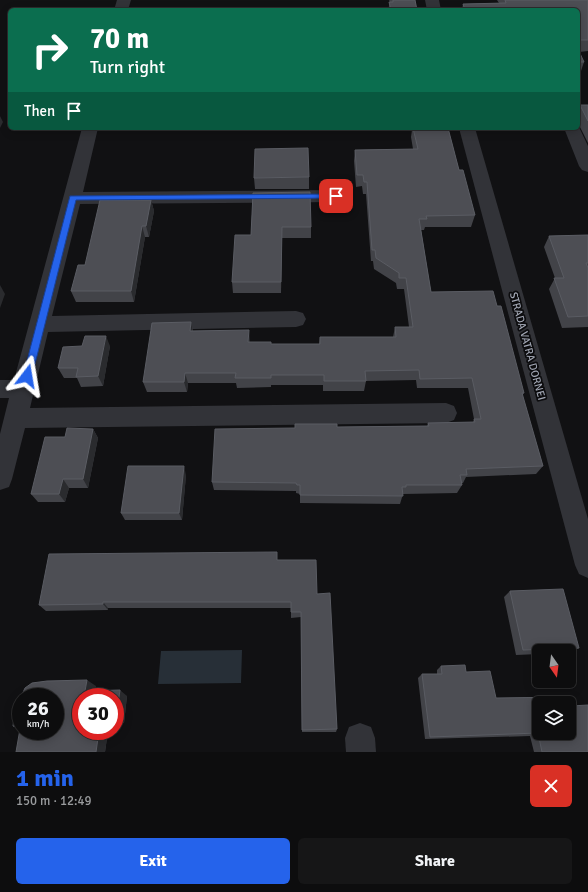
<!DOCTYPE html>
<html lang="en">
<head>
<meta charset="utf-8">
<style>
	:root { --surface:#0d0d0e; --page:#161617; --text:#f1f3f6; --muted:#9a9c9e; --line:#2d2d2e; --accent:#2563eb }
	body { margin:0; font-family:Signika,sans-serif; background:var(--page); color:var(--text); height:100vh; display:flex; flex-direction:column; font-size:15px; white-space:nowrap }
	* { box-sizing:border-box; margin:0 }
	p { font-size:13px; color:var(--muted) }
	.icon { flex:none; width:22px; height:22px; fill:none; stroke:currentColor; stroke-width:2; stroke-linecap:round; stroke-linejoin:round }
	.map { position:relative; height:752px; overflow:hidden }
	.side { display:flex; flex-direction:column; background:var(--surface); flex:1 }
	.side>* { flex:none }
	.top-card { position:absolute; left:8px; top:8px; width:572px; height:122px; border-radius:6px; box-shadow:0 2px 10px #0003,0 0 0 1px var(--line); background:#0b6e4f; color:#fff; overflow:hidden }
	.needle { width:26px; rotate:166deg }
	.tools { position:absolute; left:532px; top:644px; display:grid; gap:8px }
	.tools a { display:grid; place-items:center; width:44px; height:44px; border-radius:6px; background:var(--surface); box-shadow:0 2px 10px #0003,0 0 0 1px var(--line); font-size:20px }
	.speed { position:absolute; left:12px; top:688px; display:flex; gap:8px; font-size:20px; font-weight:700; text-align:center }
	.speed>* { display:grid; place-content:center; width:52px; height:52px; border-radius:50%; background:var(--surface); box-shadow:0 2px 10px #0003,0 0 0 1px var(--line); line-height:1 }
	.speed small { font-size:10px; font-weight:400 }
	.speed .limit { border:6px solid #d22; background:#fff; color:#111 }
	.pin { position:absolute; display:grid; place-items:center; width:34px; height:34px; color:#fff; margin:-17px; border-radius:8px; box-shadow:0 2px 6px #0006 }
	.me { position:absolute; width:44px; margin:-22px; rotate:14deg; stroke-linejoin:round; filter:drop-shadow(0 0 3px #0008) }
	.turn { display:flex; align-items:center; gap:14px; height:84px; padding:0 16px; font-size:18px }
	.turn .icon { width:52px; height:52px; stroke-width:2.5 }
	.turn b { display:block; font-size:28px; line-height:34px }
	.then { display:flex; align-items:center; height:38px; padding:0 16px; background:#0003; gap:8px; font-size:15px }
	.round { display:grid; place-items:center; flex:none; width:42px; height:42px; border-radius:6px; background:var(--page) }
	.overview { display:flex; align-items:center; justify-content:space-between; height:68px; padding:0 16px }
	h1 { font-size:24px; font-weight:800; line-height:30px; color:var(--accent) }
	.action { display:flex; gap:8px; margin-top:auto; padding:8px 16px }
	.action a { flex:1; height:46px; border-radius:6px; background:var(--accent); color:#fff; font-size:16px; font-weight:800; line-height:46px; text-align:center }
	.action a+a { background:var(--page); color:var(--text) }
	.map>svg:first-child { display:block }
	.water { fill:#272f37 }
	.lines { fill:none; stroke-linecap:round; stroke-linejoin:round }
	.minor { fill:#323338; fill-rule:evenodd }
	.wall { fill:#424348 }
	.shaded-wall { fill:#2a2b2e }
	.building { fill:#4d4e54; stroke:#5a5c63; fill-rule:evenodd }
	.route { fill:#2563eb; stroke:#184099 }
	.labels { text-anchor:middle; stroke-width:3.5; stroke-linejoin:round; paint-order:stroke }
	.street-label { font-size:11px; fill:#a2a7b4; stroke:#0c0c0e }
</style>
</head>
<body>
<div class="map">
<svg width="588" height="752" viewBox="0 0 588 752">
	<rect width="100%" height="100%" fill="#111113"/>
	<!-- water -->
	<path class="water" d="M 242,650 L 241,683 L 158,684 L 161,651 Z"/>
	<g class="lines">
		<!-- minor -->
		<g class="minor">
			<path d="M 117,0 L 131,0 L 128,10 L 114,10 Z"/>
			<path d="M 425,0 L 439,0 L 441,10 L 427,10 Z"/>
			<path d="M 578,125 L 588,146 L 588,172 L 582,170 L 579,166 L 564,128 L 578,128 Z"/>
			<path d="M 82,128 L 98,128 L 83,192 L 336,190 L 342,192 L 345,196 L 342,200 L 336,202 L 80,204 L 52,316 L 296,311 L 303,313 L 306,319 L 303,325 L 296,327 L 48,332 L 30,408 L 446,403 L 454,406 L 457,413 L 454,420 L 446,423 L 25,428 L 12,479 L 9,487 L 0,490 L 0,434 L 9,398 L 0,398 L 0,380 L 14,380 Z"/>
			<path d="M 459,128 L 475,128 L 588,519 L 588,578 L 579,574 L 575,565 Z"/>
			<path d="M 360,723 L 371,727 L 375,738 L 376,752 L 346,752 L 345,738 L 349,727 Z"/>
		</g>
	</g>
	<!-- wall -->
	<g class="wall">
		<path d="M 389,0 L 415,0 L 417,10 L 388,10 L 390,2 Z"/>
		<path d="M 497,0 L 588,0 L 588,51 L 579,52 L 584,62 L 580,74 L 578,74 L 578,10 L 462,10 L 463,4 L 499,3 Z"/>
		<path d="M 580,105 L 588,105 L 588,143 L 578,123 L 578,110 Z"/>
		<path d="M 411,128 L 448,128 L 459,170 L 475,215 L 471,227 L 425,227 L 424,230 L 421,230 L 431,292 L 497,306 L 524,393 L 522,396 L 543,466 L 536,474 L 466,477 L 463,483 L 461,483 L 462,485 L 457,493 L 403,494 L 400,504 L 300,503 L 300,494 L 296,493 L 296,491 L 214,490 L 212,482 L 295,428 L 337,427 L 427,426 L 428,423 L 473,422 L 474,419 L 468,388 L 417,388 L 416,380 L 366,381 L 364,391 L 323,391 L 323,385 L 271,385 L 271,387 L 237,388 L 236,383 L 188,383 L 187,392 L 147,392 L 143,382 L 191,322 L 193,331 L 250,342 L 271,344 L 319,344 L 320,337 L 393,337 L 395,327 L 409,327 L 404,289 L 397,289 L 396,283 L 374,269 L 373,261 L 371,261 L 366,194 L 363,194 L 362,186 L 356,187 L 354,161 L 355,150 L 413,149 L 411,137 L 412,130 Z"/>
		<path d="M 309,177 L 309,189 L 255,189 L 254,178 Z"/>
		<path d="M 253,193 L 311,227 L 311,238 L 282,238 L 281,293 L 233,293 L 232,282 L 251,235 Z"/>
		<path d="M 151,200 L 154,211 L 149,237 L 145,237 L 134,302 L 76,302 L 71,291 L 85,265 Z"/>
		<path d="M 588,235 L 588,327 L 562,328 L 549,289 L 555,278 L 544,247 L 549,236 Z"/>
		<path d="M 110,346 L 103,386 L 81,387 L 77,378 L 64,378 L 58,368 Z"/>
		<path d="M 93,429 L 98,438 L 88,488 L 69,488 L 65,502 L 38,502 L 31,494 L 65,437 Z"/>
		<path d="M 186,475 L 182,520 L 125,520 L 121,513 Z"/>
		<path d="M 277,560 L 317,594 L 337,729 L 336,732 L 302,732 L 301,617 L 291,618 L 291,608 L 108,608 L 108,610 L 46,611 L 39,605 Z"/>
		<path d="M 510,591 L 579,648 L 570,653 L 569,653 L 569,651 L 539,651 L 539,654 L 516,655 L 504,597 Z"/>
		<path d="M 441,666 L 466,672 L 496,698 L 571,706 L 588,752 L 534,752 L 530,736 L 425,739 L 418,678 L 422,674 L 437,674 L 437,670 Z"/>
		<path d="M 96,686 L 95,691 L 127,696 L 124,723 L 115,723 L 115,697 L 81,731 L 108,731 L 105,752 L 16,752 Z"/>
	</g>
	<!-- shaded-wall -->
	<g class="shaded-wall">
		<path d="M 0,116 L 3,122 L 0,128 Z"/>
		<path d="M 151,200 L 154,211 L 149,237 L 146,226 Z"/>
		<path d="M 142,226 L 145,237 L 134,302 L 131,291 Z"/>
		<path d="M 282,227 L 282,238 L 281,293 L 281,282 Z"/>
		<path d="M 0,285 L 5,294 L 0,308 Z"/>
		<path d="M 191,322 L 193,333 L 190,331 Z"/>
		<path d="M 249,330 L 250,341 L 249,352 L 248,342 Z"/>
		<path d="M 106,336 L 110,346 L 103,386 L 98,376 Z"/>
		<path d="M 185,373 L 188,383 L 187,392 L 184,382 Z"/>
		<path d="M 93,429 L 98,438 L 88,488 L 83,479 Z"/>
		<path d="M 184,466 L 186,475 L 182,520 L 179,513 Z"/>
		<path d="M 63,479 L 69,488 L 65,502 L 59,494 Z"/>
		<path d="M 103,602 L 108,608 L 108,610 L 103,604 Z"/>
		<path d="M 87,680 L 96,686 L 94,696 L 85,691 Z"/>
		<path d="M 120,690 L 127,696 L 124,723 L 116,719 Z"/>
		<path d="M 99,731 L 108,731 L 105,752 L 96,752 Z"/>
	</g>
	<!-- building -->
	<g class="building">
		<path d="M 393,0 L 415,0 L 417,10 L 391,10 L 389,2 L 393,2 Z"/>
		<path d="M 505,0 L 588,0 L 588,40 L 578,40 L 578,10 L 465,10 L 463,4 L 506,3 Z"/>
		<path d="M 578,49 L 584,62 L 578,62 Z"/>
		<path d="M 580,105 L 588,105 L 588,121 Z"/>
		<path d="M 413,128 L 448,128 L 459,170 L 463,170 L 475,215 L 426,216 L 427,219 L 419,219 L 431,292 L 493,291 L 497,306 L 501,306 L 524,393 L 522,393 L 543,466 L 466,469 L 467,475 L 460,475 L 462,485 L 406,485 L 406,487 L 402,487 L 403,496 L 300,495 L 300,485 L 297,485 L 296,483 L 212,482 L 215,429 L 295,428 L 295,424 L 337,424 L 337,427 L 429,426 L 428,423 L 475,422 L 474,419 L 481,419 L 472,378 L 420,379 L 419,370 L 365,371 L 366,381 L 324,381 L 324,375 L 271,375 L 271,378 L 235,378 L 236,373 L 185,373 L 184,382 L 143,382 L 152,323 L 191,322 L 190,331 L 249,330 L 248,342 L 271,342 L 271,344 L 320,344 L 320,337 L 396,337 L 395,327 L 413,327 L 406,278 L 399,278 L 399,273 L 376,258 L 375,250 L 372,250 L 367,182 L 364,182 L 363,175 L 357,175 L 355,150 L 418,149 Z"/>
		<path d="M 308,148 L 309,177 L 254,178 L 255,149 Z"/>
		<path d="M 310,192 L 311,227 L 282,227 L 281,282 L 232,282 L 235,235 L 251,235 L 253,193 Z"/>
		<path d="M 100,200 L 151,200 L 146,226 L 142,226 L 131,291 L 71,291 L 78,265 L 85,265 Z"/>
		<path d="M 588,235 L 588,263 L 586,263 L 588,268 L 588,316 L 568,317 L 554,278 L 564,278 L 549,236 Z"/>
		<path d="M 85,336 L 106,336 L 98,376 L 76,377 L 78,368 L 58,368 L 63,347 L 82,346 Z"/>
		<path d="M 67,428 L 93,429 L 83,479 L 63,479 L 59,494 L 31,494 L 45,437 L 65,437 Z"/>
		<path d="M 128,466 L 184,466 L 179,513 L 121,513 Z"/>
		<path d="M 277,552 L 277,560 L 316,560 L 317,594 L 330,593 L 337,729 L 302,730 L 301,612 L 291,612 L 291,602 L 103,602 L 103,604 L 39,605 L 49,554 Z"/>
		<path d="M 563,589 L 579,648 L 523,650 L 510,591 Z"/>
		<path d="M 465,665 L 466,672 L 490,671 L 496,698 L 569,697 L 571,706 L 588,705 L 588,752 L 542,752 L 538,733 L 430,737 L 422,674 L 442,674 L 441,666 ZM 539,703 L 569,703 L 569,733 L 539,733 Z"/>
		<path d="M 87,680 L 85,691 L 120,690 L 116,719 L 115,719 L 115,697 L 81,697 L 81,731 L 99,731 L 96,752 L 16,752 L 20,729 L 13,726 L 15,711 L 21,698 L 21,731 L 55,731 L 55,697 L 21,697 L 25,688 L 32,683 L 47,681 Z"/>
	</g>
	<!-- route -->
	<path class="route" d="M 336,194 L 340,196 L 339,198 L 76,200 L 32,376 L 27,379 L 24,378 L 23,376 L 70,196 Z"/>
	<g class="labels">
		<!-- street labels -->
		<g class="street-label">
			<text transform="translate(528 346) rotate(75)" y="4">STRADA VATRA DORNEI</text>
		</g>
	</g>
</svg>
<div class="tools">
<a><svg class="needle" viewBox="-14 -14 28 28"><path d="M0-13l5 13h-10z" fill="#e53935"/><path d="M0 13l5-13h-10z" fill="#9a9c9e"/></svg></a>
<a><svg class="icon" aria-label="layers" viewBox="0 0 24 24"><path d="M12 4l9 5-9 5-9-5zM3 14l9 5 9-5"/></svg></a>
</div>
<div class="speed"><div>26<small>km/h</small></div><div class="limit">30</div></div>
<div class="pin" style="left:336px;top:196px;background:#d93025"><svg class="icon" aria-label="arrive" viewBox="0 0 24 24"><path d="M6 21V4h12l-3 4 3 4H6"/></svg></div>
<svg class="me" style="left:27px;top:376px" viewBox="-20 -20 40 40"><path d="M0-17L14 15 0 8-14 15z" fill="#2563eb" stroke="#fff" stroke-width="4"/></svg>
<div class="top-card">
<div class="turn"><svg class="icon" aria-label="right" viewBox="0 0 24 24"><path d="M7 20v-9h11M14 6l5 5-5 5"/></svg><div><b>70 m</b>Turn right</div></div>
<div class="then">Then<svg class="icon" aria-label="arrive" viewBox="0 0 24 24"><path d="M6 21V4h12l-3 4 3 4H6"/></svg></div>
</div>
</div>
<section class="side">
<div class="overview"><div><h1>1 min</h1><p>150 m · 12:49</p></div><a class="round" style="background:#d93025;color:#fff"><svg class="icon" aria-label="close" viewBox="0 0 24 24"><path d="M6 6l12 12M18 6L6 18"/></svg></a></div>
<div class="action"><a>Exit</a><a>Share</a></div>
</section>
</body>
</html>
